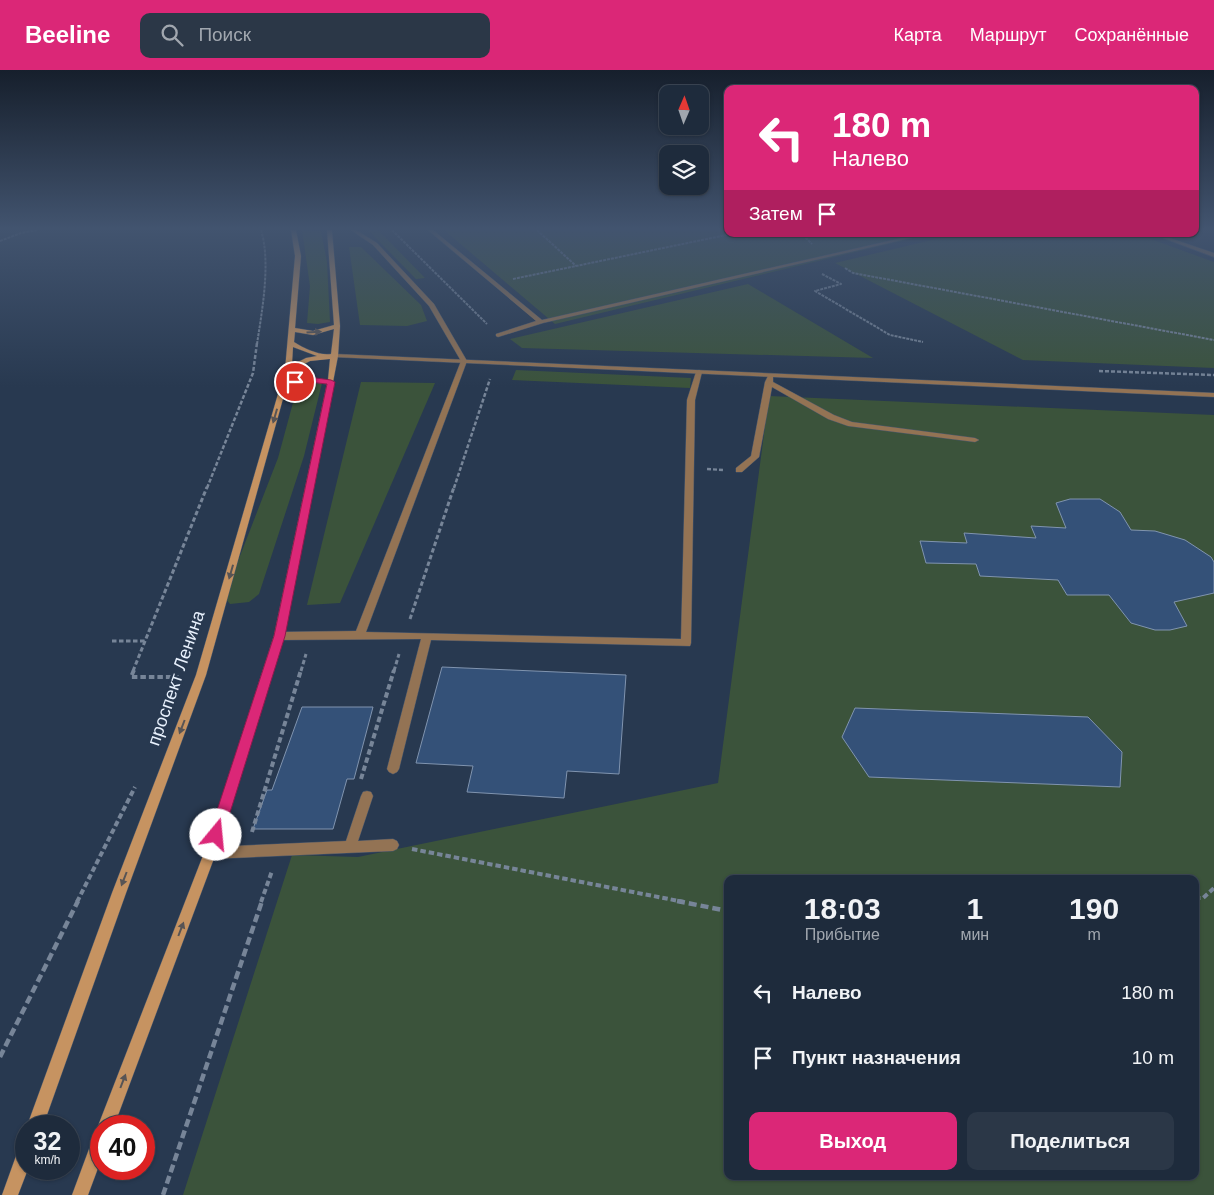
<!DOCTYPE html>
<html lang="ru">
<head>
<meta charset="utf-8">
<style>
	:root { --surface:#1e2b3c; --page:#2b3747; --text:#f1f3f6; --muted:#a1a7af; --line:#3c4756; --accent:#db2777 }
	body { margin:0; font-family:Arial,sans-serif; background:var(--page); color:var(--text); height:100vh; display:flex; flex-direction:column; font-size:19px; white-space:nowrap }
	* { box-sizing:border-box; margin:0 }
	p { font-size:16px; color:var(--muted) }
	.icon { flex:none; width:28px; height:28px; fill:none; stroke:currentColor; stroke-width:2; stroke-linecap:round; stroke-linejoin:round }
	.map { position:relative; flex:1; overflow:hidden }
	.side { position:absolute; left:724px; top:805px; width:475px; height:305px; display:flex; flex-direction:column; background:var(--surface); border-radius:10px; box-shadow:0 1px 4px #0004,0 0 0 1px var(--line) }
	.side>* { flex:none }
	.hud { position:absolute; left:724px; top:15px; width:475px; height:152px; border-radius:10px; box-shadow:0 1px 4px #0004,0 0 0 1px var(--line); background:#db2777; color:#fff; overflow:hidden }
	.needle { width:32px; rotate:2deg }
	.tools { position:absolute; left:659px; top:15px; display:grid; gap:10px }
	.tools a { display:grid; place-items:center; width:50px; height:50px; border-radius:10px; background:var(--surface); box-shadow:0 1px 4px #0004,0 0 0 1px var(--line); font-size:25px }
	.speed { position:absolute; left:15px; top:1045px; display:flex; gap:10px; font-size:25px; font-weight:700; text-align:center }
	.speed>* { display:grid; place-content:center; width:65px; height:65px; border-radius:50%; background:var(--surface); box-shadow:0 1px 4px #0004,0 0 0 1px var(--line); line-height:1 }
	.speed small { font-size:12px; font-weight:400 }
	.speed .limit { border:8px solid #d22; background:#fff; color:#111 }
	.pin { position:absolute; display:grid; place-items:center; width:42px; height:42px; color:#fff; margin:-21px; border:2px solid #fff; border-radius:50%; box-shadow:0 1px 5px #0007 }
	.me { position:absolute; width:55px; margin:-28px; rotate:17deg; stroke-linejoin:round; filter:drop-shadow(0 0 4px #0008) }
	.turn { display:flex; align-items:center; gap:18px; height:105px; padding:0 25px; font-size:22px }
	.turn .icon { width:65px; height:65px; stroke-width:2.5 }
	.turn b { display:block; font-size:35px; line-height:42px }
	.then { display:flex; align-items:center; height:48px; padding:0 25px; background:#0003; gap:10px; font-size:19px }
	.eta { display:flex; justify-content:space-evenly; align-items:center; height:85px; text-align:center }
	.eta b { font-size:30px; font-weight:700; line-height:35px }
	.action { display:flex; gap:10px; margin-top:auto; padding:10px 25px }
	.action a { flex:1; height:58px; border-radius:10px; background:var(--accent); color:#fff; font-size:20px; font-weight:700; line-height:58px; text-align:center }
	.action a+a { background:var(--page); color:var(--text) }
	ul { padding:0; list-style:none }
	li { display:flex; align-items:center; gap:15px; height:65px; padding:0 25px }
	li div { flex:1 }
	li b { display:block; font-size:19px }
	li em { font-style:normal }
	header { display:flex; align-items:center; gap:30px; box-sizing:border-box; height:70px; padding:0 25px; background:var(--accent); color:#fff }
	header strong { font-size:24px }
	nav { display:flex; gap:28px; margin-inline-start:auto; font-size:18px }
	.search { width:350px; height:45px; background:var(--page); display:flex; align-items:center; gap:12px; box-sizing:border-box; padding:0 18px; border-radius:10px; color:var(--muted); font-size:19px }
	.map>svg:first-child { display:block }
	.green { fill:#3b533b; fill-rule:evenodd }
	.building { fill:#345178; stroke:#8094af }
	.lines { fill:none; stroke-linecap:round; stroke-linejoin:round }
	.lane-casing { stroke:#47566c; stroke-width:1 }
	.street-casing { stroke:#47566c; stroke-width:1 }
	.secondary-casing { stroke:#47566c; stroke-width:1 }
	.path-far4 { stroke:#778598; stroke-width:2; stroke-dasharray:3 1; stroke-linecap:butt }
	.path-far3 { stroke:#778598; stroke-width:2.5; stroke-dasharray:4 2; stroke-linecap:butt }
	.path-far2 { stroke:#778598; stroke-width:3; stroke-dasharray:4.5 2.5; stroke-linecap:butt }
	.path-far1 { stroke:#778598; stroke-width:4; stroke-dasharray:5.5 3; stroke-linecap:butt }
	.path { stroke:#778598; stroke-width:4.5; stroke-dasharray:8 4; stroke-linecap:butt }
	.lane { fill:#937354; fill-rule:evenodd }
	.street { fill:#937354; fill-rule:evenodd }
	.secondary { fill:#c69361; fill-rule:evenodd }
	.oneway { fill:#575455 }
	.route { fill:#db2777; stroke:#8e194d }
	.labels { text-anchor:middle; stroke-width:5; stroke-linejoin:round; paint-order:stroke }
	.street-label { font-size:18px; fill:#e8f1fd; stroke:#283950 }
</style>
</head>
<body>
<header>
<strong>Beeline</strong>
<div class="search"><svg class="icon" aria-label="search" viewBox="0 0 24 24"><circle cx="10" cy="10" r="6"/><path d="M15 15l6 6"/></svg>Поиск</div>
<nav><a>Карта</a><a>Маршрут</a><a>Сохранённые</a></nav>
</header>
<div class="map">
<svg width="1214" height="1125" viewBox="0 0 1214 1125">
	<rect width="100%" height="100%" fill="#283950"/>
	<!-- green -->
	<g class="green">
		<path d="M 302,160 L 321,161 L 327,192 L 330,252 L 318,254 L 307,253 L 310,216 Z"/>
		<path d="M 368,160 L 378,160 L 425,208 L 416,209 Z"/>
		<path d="M 444,160 L 727,160 L 728,164 L 931,164 L 555,254 Z"/>
		<path d="M 957,164 L 1137,164 L 1214,192 L 1214,298 L 1023,290 L 835,193 Z"/>
		<path d="M 349,177 L 361,177 L 421,235 L 427,251 L 407,256 L 360,255 Z"/>
		<path d="M 748,214 L 873,288 L 522,278 L 510,269 Z"/>
		<path d="M 516,300 L 691,308 L 690,318 L 512,310 Z"/>
		<path d="M 313,312 L 322,313 L 304,386 L 259,524 L 249,532 L 230,534 L 224,527 L 278,388 L 297,318 L 305,313 Z"/>
		<path d="M 361,312 L 435,313 L 340,533 L 307,535 Z"/>
		<path d="M 769,326 L 1214,345 L 1214,1125 L 183,1125 L 292,785 L 358,787 L 718,713 ZM 728,809 L 1195,809 L 1195,1106 L 728,1106 Z"/>
	</g>
	<!-- building -->
	<g class="building">
		<path d="M 1070,429 L 1100,429 L 1120,442 L 1131,460 L 1155,461 L 1185,470 L 1211,487 L 1214,492 L 1214,523 L 1174,532 L 1187,556 L 1170,560 L 1155,560 L 1131,553 L 1109,525 L 1067,525 L 1058,510 L 980,506 L 976,494 L 926,493 L 920,471 L 967,473 L 964,463 L 1036,468 L 1031,456 L 1066,458 L 1056,433 Z"/>
		<path d="M 442,597 L 626,605 L 619,704 L 567,701 L 564,728 L 467,722 L 473,696 L 416,693 Z"/>
		<path d="M 302,637 L 373,637 L 354,709 L 347,709 L 333,759 L 253,759 L 267,720 L 272,720 Z"/>
		<path d="M 855,638 L 1088,647 L 1122,682 L 1120,717 L 869,707 L 842,667 Z"/>
	</g>
	<g class="lines">
		<defs>
			<g id="lane">
				<path d="M 351,160 L 356,160 L 377,173 L 434,234 L 467,291 L 366,562 L 681,569 L 687,330 L 696,302 L 699,300 L 702,302 L 695,330 L 691,573 L 690,576 L 431,570 L 399,699 L 397,702 L 393,704 L 389,702 L 387,699 L 421,569 L 279,570 L 274,566 L 279,562 L 356,561 L 461,291 L 429,236 L 373,175 Z"/>
				<path d="M 770,305 L 773,307 L 773,312 L 834,345 L 852,352 L 975,368 L 979,370 L 975,372 L 848,356 L 828,349 L 772,317 L 759,387 L 742,402 L 736,402 L 736,398 L 751,386 L 765,312 L 768,306 Z"/>
				<path d="M 367,721 L 371,722 L 373,726 L 358,771 L 393,769 L 397,771 L 399,775 L 397,779 L 393,781 L 210,789 L 206,787 L 204,783 L 206,779 L 210,777 L 346,771 L 361,726 L 363,722 Z"/>
			</g>
			<g id="street">
				<path d="M 428,160 L 433,160 L 542,250 L 919,164 L 928,164 L 543,253 L 498,267 L 496,266 L 496,264 L 536,251 Z"/>
				<path d="M 1152,164 L 1158,164 L 1214,183 L 1214,187 Z"/>
				<path d="M 335,284 L 1214,323 L 1214,327 L 333,287 L 333,285 Z"/>
			</g>
			<g id="secondary">
				<path d="M 291,160 L 296,160 L 301,186 L 295,258 L 313,261 L 334,255 L 327,160 L 332,160 L 340,256 L 338,286 L 284,566 L 216,783 L 114,1056 L 101,1056 L 101,1090 L 88,1125 L 72,1125 L 95,1063 L 100,1061 L 98,1056 L 204,783 L 274,566 L 327,314 L 308,312 L 286,318 L 206,605 L 126,823 L 43,1056 L 27,1056 L 112,823 L 196,605 L 285,300 L 295,186 ZM 334,259 L 331,284 C 320,286 303,278 294,272 L 295,262 L 313,265 ZM 293,277 L 317,286 L 306,288 L 292,295 ZM 330,289 L 328,310 L 308,308 L 288,314 L 291,301 L 310,291 Z"/>
				<path d="M 26,1073 L 26,1099 L 28,1099 L 18,1125 L 2,1125 L 20,1075 Z"/>
			</g>
		</defs>
		<!-- lane casing -->
		<use href="#lane" class="lane-casing"/>
		<!-- street casing -->
		<use href="#street" class="street-casing"/>
		<!-- secondary casing -->
		<use href="#secondary" class="secondary-casing"/>
		<!-- path-far4 -->
		<g class="path-far4">
			<path d="M 392,160 L 487,254"/>
			<path d="M 537,160 L 576,196"/>
			<path d="M 794,164 L 805,167 L 812,174"/>
			<path d="M 0,171 L 21,163 L 37,160"/>
			<path d="M 845,198 L 853,203 L 1214,270"/>
			<path d="M 822,204 L 841,214 L 815,221 L 890,265 L 923,272"/>
			<path d="M 513,209 L 731,164"/>
			<path d="M 257,274 C 262,241 271,192 261,160"/>
		</g>
		<!-- path-far3 -->
		<g class="path-far3">
			<path d="M 1099,301 L 1214,305"/>
			<path d="M 707,399 L 723,400"/>
			<path d="M 207,418 L 253,303 L 257,273"/>
			<path d="M 454,418 L 490,309"/>
		</g>
		<!-- path-far2 -->
		<g class="path-far2">
			<path d="M 410,549 L 454,417"/>
			<path d="M 112,571 L 146,571"/>
			<path d="M 133,601 L 207,417"/>
			<path d="M 301,601 L 306,584"/>
			<path d="M 394,601 L 399,584"/>
		</g>
		<!-- path-far1 -->
		<g class="path-far1">
			<path d="M 134,600 L 131,607 L 179,607"/>
			<path d="M 361,709 L 394,600"/>
			<path d="M 252,762 L 301,600"/>
			<path d="M 412,779 L 684,832"/>
			<path d="M 1195,828 L 1203,828 L 1214,818"/>
			<path d="M 77,832 L 135,717"/>
			<path d="M 261,832 L 272,801"/>
		</g>
		<!-- path -->
		<g class="path">
			<path d="M 677,831 L 728,841"/>
			<path d="M 0,987 L 78,831"/>
			<path d="M 163,1125 L 262,831"/>
		</g>
		<!-- lane -->
		<use href="#lane" class="lane"/>
		<!-- street -->
		<use href="#street" class="street"/>
		<!-- secondary -->
		<use href="#secondary" class="secondary"/>
	</g>
	<!-- one-way arrows -->
	<defs><path id="oneway-solid" d="M-6-.8H1V-3.2L6.5 0L1 3.2V.8H-6Z" transform="scale(1.25)"/></defs>
	<g class="oneway">
		<use href="#oneway-solid" transform="translate(314 262) rotate(-4)"/>
		<use href="#oneway-solid" transform="translate(275 346) rotate(106)"/>
		<use href="#oneway-solid" transform="translate(231 502) rotate(106)"/>
		<use href="#oneway-solid" transform="translate(182 657) rotate(111)"/>
		<use href="#oneway-solid" transform="translate(124 809) rotate(111)"/>
		<use href="#oneway-solid" transform="translate(181 859) rotate(-69)"/>
		<use href="#oneway-solid" transform="translate(123 1011) rotate(-69)"/>
	</g>
	<!-- sky -->
	<linearGradient id="sky" x2="0" y2="1"><stop stop-color="#161f2c"/><stop offset="0.5" stop-color="#42546f"/><stop offset="1" stop-color="#42546f" stop-opacity="0"/></linearGradient>
	<rect width="1214" height="317" fill="url(#sky)"/>
	<!-- route -->
	<path class="route" d="M 308,307 L 331,310 L 335,312 L 285,566 L 223,765 L 221,770 L 216,771 L 211,770 L 209,765 L 274,566 L 327,314 L 308,312 L 295,315 L 291,312 Z"/>
	<g class="labels">
		<!-- street labels -->
		<g class="street-label">
			<text transform="translate(176 608) rotate(-71)" y="6">проспект Ленина</text>
		</g>
	</g>
</svg>
<div class="tools">
<a><svg class="needle" viewBox="-14 -14 28 28"><path d="M0-13l5 13h-10z" fill="#e53935"/><path d="M0 13l5-13h-10z" fill="#a1a7af"/></svg></a>
<a><svg class="icon" aria-label="layers" viewBox="0 0 24 24"><path d="M12 4l9 5-9 5-9-5zM3 14l9 5 9-5"/></svg></a>
</div>
<div class="speed"><div>32<small>km/h</small></div><div class="limit">40</div></div>
<div class="pin" style="left:295px;top:312px;background:#d93025"><svg class="icon" aria-label="arrive" viewBox="0 0 24 24"><path d="M6 21V4h12l-3 4 3 4H6"/></svg></div>
<svg class="me" style="left:216px;top:765px" viewBox="-20 -20 40 40"><circle r="19" fill="#fff"/><path d="M0-13L10 11 0 6-10 11z" fill="#db2777"/></svg>
<div class="hud">
<div class="turn"><svg class="icon" aria-label="left" viewBox="0 0 24 24"><path d="M17 20v-9H6M10 6l-5 5 5 5"/></svg><div><b>180 m</b>Налево</div></div>
<div class="then">Затем<svg class="icon" aria-label="arrive" viewBox="0 0 24 24"><path d="M6 21V4h12l-3 4 3 4H6"/></svg></div>
</div>
<section class="side">
<div class="eta">
<div><b>18:03</b><p>Прибытие</p></div>
<div><b>1</b><p>мин</p></div>
<div><b>190</b><p>m</p></div>
</div>
<ul>
<li><svg class="icon" aria-label="left" viewBox="0 0 24 24"><path d="M17 20v-9H6M10 6l-5 5 5 5"/></svg><div><b>Налево</b></div><em>180 m</em></li>
<li><svg class="icon" aria-label="arrive" viewBox="0 0 24 24"><path d="M6 21V4h12l-3 4 3 4H6"/></svg><div><b>Пункт назначения</b></div><em>10 m</em></li>
</ul>
<div class="action"><a>Выход</a><a>Поделиться</a></div>
</section>
</div>
</body>
</html>
